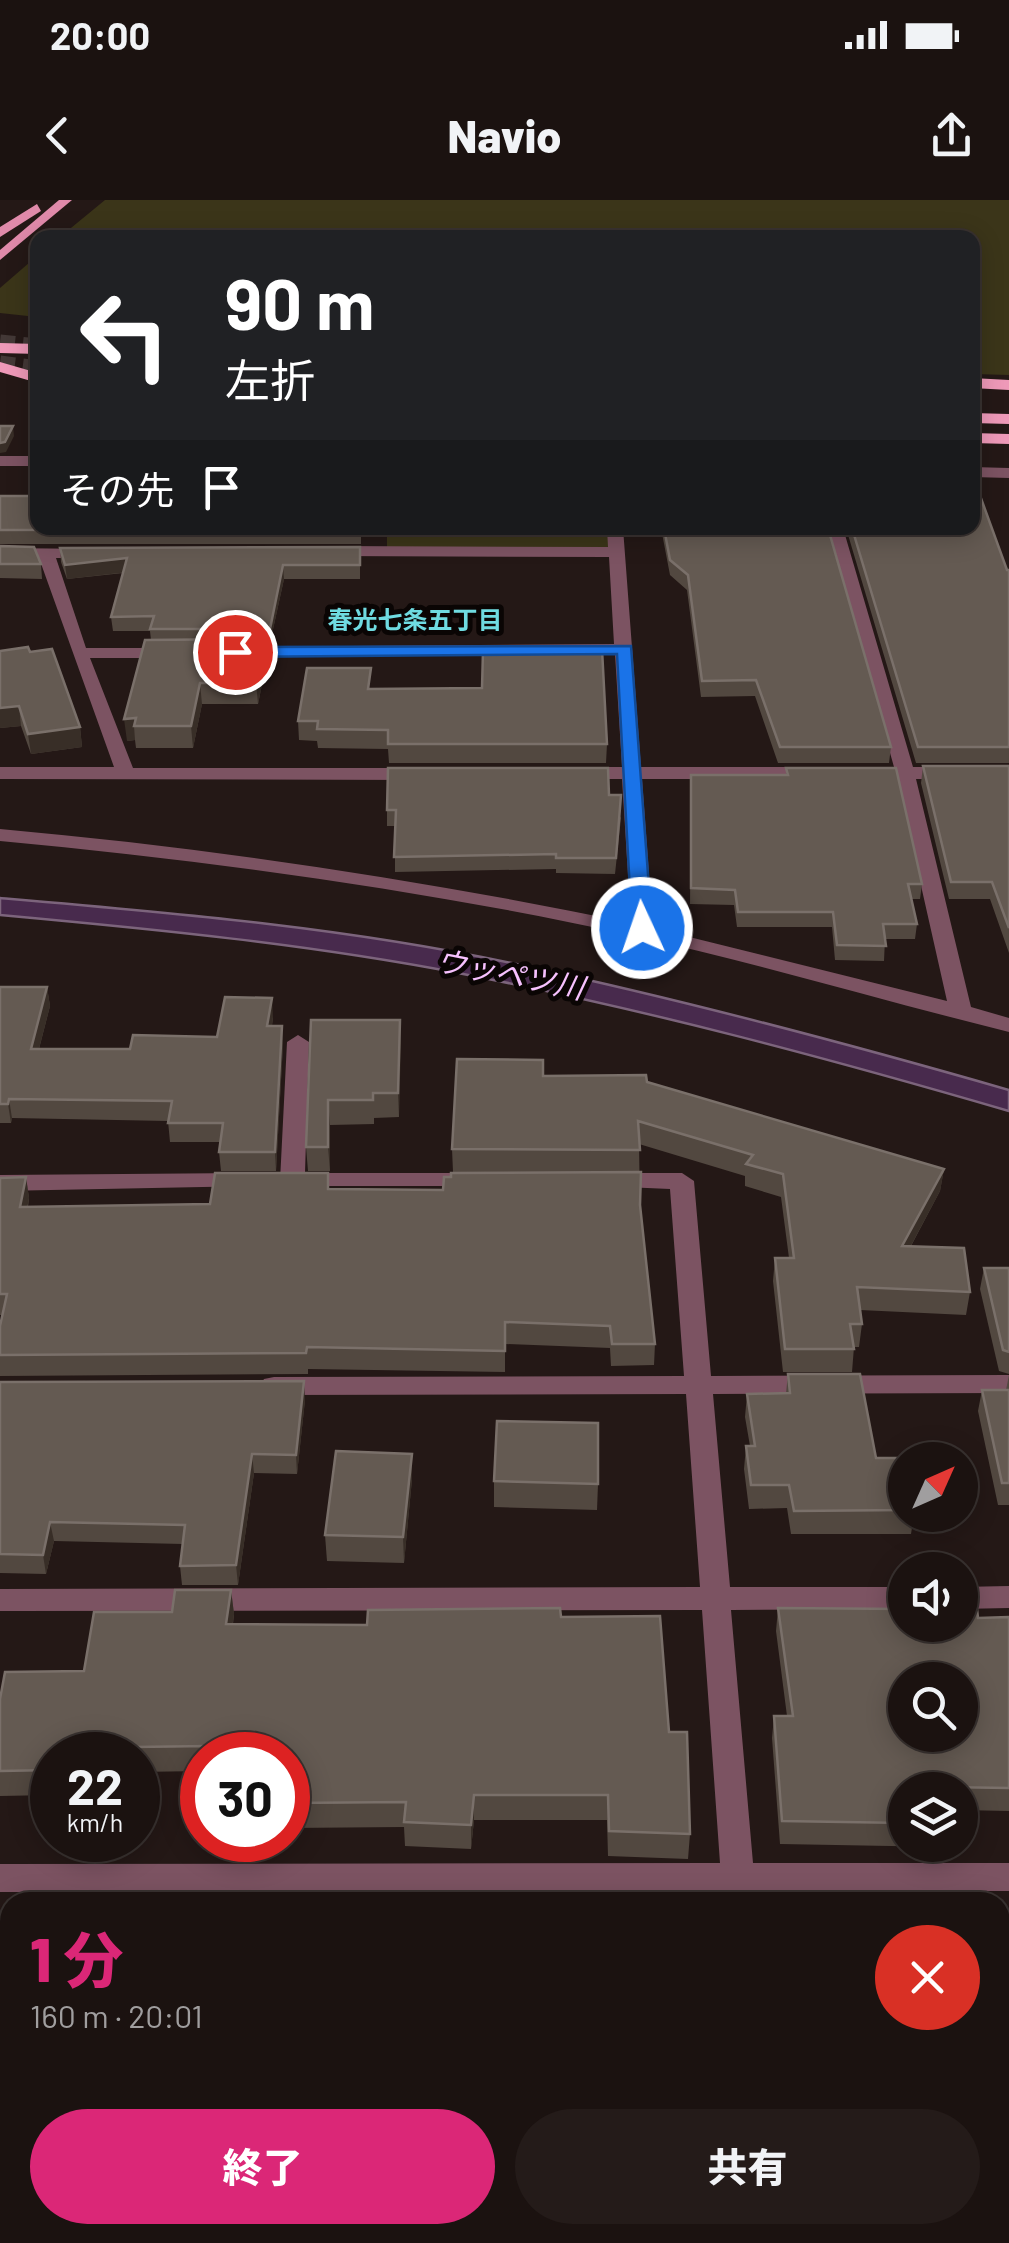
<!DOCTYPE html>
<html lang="ja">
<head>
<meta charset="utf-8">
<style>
	:root { --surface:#1b1210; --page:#241b19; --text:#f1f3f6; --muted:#a09e9f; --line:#393230; --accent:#db2777 }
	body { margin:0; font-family:Barlow,"Noto Sans JP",sans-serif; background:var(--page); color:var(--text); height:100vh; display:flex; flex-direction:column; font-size:38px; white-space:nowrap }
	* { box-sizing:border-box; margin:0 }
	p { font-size:32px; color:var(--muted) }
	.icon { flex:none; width:55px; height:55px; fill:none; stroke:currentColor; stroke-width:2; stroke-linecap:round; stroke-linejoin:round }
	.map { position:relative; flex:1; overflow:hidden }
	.panel { position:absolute; left:0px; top:1692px; width:1010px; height:352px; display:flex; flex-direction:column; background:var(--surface); border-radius:30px 30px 0 0; box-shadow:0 5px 25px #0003,0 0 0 2px var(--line) }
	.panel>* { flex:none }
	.guide { position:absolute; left:30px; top:30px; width:950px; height:305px; border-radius:20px; box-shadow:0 5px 25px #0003,0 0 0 2px var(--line); background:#202124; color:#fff; overflow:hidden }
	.needle { width:65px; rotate:45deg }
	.buttons { position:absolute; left:888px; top:1242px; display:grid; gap:20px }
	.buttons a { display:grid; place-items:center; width:90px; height:90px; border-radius:50%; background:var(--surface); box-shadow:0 5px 25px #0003,0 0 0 2px var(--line); font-size:50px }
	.speed { position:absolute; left:30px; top:1532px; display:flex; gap:20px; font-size:50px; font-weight:700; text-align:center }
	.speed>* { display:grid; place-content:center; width:130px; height:130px; border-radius:50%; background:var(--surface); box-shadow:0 5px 25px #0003,0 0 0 2px var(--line); line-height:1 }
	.speed small { font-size:25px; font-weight:400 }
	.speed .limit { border:15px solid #d22; background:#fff; color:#111 }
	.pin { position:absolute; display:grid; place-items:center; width:85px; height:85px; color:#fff; margin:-42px; border:5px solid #fff; border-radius:50%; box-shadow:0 2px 10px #0007 }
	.me { position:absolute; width:110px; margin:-55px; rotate:357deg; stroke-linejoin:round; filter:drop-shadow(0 0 8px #0008) }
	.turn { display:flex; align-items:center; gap:35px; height:210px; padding:0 30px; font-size:45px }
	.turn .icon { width:130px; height:130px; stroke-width:2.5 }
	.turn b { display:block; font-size:70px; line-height:85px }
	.then { display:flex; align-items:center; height:95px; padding:0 30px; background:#0003; gap:20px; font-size:38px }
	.round { display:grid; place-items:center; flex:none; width:105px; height:105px; border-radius:52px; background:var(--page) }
	.overview { display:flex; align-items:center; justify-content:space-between; height:170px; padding:0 30px }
	h1 { font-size:60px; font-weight:800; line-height:75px; color:var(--accent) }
	.button { display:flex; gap:20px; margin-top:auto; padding:20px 30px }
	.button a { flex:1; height:115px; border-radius:60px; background:var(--accent); color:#fff; font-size:40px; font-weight:800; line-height:115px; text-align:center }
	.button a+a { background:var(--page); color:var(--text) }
	.status { display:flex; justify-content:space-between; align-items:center; height:70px; padding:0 50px; background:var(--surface); direction:ltr }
	.status svg { height:28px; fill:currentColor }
	header { display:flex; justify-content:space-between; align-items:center; height:130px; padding:0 30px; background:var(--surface); font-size:45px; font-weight:800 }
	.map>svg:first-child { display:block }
	.green { fill:#3b3519 }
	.water { fill:#482a4d; stroke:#7c647c; stroke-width:2.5 }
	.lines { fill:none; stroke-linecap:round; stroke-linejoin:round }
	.trunk-tunnel { stroke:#433836; stroke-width:15; stroke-dasharray:15 8; stroke-linecap:butt }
	.minor { fill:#7c5362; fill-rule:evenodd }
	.primary { fill:#e08aaa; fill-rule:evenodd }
	.trunk { fill:#ee99b8; fill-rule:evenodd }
	.wall { fill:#524840 }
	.shaded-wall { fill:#382e27 }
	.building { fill:#645a52; stroke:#7a706a; stroke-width:2.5; fill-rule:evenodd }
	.route { fill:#1a73e8; stroke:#114b97; stroke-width:2.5 }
	.labels { text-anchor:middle; stroke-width:10; stroke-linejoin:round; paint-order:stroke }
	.far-neighbourhood-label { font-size:25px; font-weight:bold; fill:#6fdbe1; stroke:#0a0504 }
	.water-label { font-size:30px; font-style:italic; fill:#f6c1fe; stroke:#0a0504 }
</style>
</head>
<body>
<div class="status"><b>20:00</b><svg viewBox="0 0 49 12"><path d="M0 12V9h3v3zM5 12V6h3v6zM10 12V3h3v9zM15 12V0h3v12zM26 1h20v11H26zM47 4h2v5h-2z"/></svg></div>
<header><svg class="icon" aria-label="back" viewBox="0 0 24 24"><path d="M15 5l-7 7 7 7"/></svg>Navio<svg class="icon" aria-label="share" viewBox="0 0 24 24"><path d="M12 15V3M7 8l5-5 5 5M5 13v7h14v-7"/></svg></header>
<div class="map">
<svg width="1009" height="2043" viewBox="0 0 1009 2043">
	<rect width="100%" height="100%" fill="#241816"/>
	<!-- green -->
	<g class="green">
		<path d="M 105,0 L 1009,0 L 1009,175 L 973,174 L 972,38 L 60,37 Z"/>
		<path d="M 37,56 L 37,117 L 0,113 L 0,88 Z"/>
		<path d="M 387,328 L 615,328 L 618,352 L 387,351 Z"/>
	</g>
	<!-- water -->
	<path class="water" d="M 0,698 C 175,713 353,728 525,766 C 688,801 849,844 1009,890 L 1009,911 C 827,858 645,809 458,773 C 307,744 153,729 0,715 Z"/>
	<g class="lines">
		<!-- trunk-tunnel -->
		<g class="trunk-tunnel">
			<path d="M 0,142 L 38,146"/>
			<path d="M 0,163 L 38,168"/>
		</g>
		<!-- minor -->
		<g class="minor">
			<rect x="0" y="256" width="38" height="10"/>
			<path d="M 972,267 L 1009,268 L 1009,278 L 972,277 Z"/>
			<path d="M 607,328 L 623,328 L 641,567 L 820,567 L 830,573 L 820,579 L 642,579 L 653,728 L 947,801 L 897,579 L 865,579 L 855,573 L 865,567 L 894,567 L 827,328 L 843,328 L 913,567 L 1009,567 L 1009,579 L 916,579 L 971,807 L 1009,818 L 1009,832 C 884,801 761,764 635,736 C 425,690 214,661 0,641 L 0,629 C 213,648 422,680 631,723 L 622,579 L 575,579 L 565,573 L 575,567 L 622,567 L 615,454 L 235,457 L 226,452 L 235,447 L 614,444 L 609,357 L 330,356 L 322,351 L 330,346 L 608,347 Z"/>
			<path d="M 0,348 L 101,349 L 103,353 L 95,358 L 56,358 L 86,448 L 175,448 L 184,453 L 175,458 L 90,458 L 133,568 L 420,568 L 430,574 L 420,580 L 0,579 L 0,567 L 114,567 L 39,358 L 0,358 Z"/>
			<path d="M 298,835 L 309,842 L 305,973 L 475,973 L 487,981 L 484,986 L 283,986 L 280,981 L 287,842 Z"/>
			<path d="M 245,973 L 254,976 L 257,981 L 254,986 L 0,991 L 0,975 Z"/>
			<path d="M 610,973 L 682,973 L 694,981 L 711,1176 L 1009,1175 L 1009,1193 L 713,1194 L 730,1387 L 905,1387 L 905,1409 L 731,1410 L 753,1663 L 1009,1663 L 1009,1691 L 756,1691 L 757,1702 L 723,1702 L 722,1691 L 0,1692 L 0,1664 L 720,1663 L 702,1410 L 0,1411 L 0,1389 L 700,1387 L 686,1194 L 274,1195 L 264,1193 L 260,1186 L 264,1179 L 274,1177 L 684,1176 L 670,989 L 601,986 L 598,981 Z"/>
			<path d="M 1009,1386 L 1009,1408 L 960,1409 L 960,1387 Z"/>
			<path d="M 0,2005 L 10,2005 L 10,2035 L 23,2036 L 0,2041 Z"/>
			<path d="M 1000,2010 L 1009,2010 L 1009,2043 L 992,2043 L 984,2035 L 1000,2035 Z"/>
			<rect x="745" y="2035" width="38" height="8"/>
		</g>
		<!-- primary -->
		<g class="primary">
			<path d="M 59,0 L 72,0 L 0,60 L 0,50 Z"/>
			<path d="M 37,4 L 41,11 L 0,37 L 0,27 Z"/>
		</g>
		<!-- trunk -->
		<g class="trunk">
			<path d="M 0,143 L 38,144 L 38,154 L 0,153 Z"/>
			<path d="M 0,162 L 38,173 L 38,183 L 0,172 Z"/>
			<path d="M 972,178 L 1009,180 L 1009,190 L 972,188 Z"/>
			<path d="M 972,213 L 1009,214 L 1009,224 L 972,223 Z"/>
			<path d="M 972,233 L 1009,234 L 1009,244 L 972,243 Z"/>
		</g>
	</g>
	<!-- wall -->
	<g class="wall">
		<path d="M 0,296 L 38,328 L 361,328 L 361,344 L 0,344 Z"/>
		<path d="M 661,328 L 828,328 L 891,547 L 889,563 L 778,563 L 755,496 L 701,497 L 687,390 L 670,375 Z"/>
		<path d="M 846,328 L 972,328 L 1007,370 L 1009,370 L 1009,563 L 916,563 Z"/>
		<path d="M 0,346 L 41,364 L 42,379 L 0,378 Z"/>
		<path d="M 360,347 L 360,379 L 284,379 L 270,443 L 266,443 L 267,460 L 258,504 L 202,504 L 193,548 L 136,548 L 135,540 L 127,541 L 151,440 L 150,431 L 113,431 L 111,417 L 123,373 L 67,379 L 61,362 L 60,348 Z"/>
		<path d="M 0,451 L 30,452 L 80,527 L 82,547 L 31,554 L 21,526 L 0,528 Z"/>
		<path d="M 371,489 L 607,544 L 606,563 L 389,563 L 388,549 L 318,548 L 317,541 L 299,540 L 298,521 Z"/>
		<path d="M 923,566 L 1009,566 L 1009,753 L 990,699 L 949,699 L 921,583 Z"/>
		<path d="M 786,568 L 922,684 L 920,699 L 911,699 L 917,724 L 915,739 L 885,739 L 884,761 L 835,760 L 832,727 L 737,727 L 734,705 L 690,704 L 691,590 L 786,575 Z"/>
		<path d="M 609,595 L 621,618 L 615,674 L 556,673 L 556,669 L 395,672 L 395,626 L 387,626 L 387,610 Z"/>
		<path d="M 0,787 L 47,787 L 50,806 L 39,849 L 130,849 L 217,837 L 273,817 L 272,826 L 283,844 L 276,971 L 221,971 L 219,952 L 220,942 L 170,942 L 168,921 L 12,918 L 11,923 L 0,923 Z"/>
		<path d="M 311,820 L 400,820 L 399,917 L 374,918 L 374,924 L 330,925 L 330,971 L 308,971 L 306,947 Z"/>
		<path d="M 543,876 L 647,882 L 944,969 L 940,991 L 911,1046 L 970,1092 L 966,1115 L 860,1110 L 862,1124 L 859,1147 L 854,1147 L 852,1172 L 783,1172 L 773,1081 L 775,1058 L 789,1058 L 781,997 L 745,986 L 745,976 L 639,944 L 640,1005 L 655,1144 L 654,1165 L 611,1166 L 610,1148 L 505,1144 L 505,1172 L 308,1169 L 308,1174 L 0,1176 L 0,1126 L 2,1115 L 0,1115 L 0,978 L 26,977 L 29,998 L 28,1007 L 210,1004 L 328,973 L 329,989 L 443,990 L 631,972 L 453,972 L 452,949 Z"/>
		<path d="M 984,1068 L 1009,1068 L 1009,1174 L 999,1171 L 980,1089 Z"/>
		<path d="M 788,1174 L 876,1258 L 905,1258 L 905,1315 L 914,1315 L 911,1334 L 791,1334 L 787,1308 L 749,1309 L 744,1269 L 746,1246 L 750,1246 L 745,1217 L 747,1194 L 786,1193 Z"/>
		<path d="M 1009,1175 L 1009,1305 L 998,1305 L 978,1211 L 982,1190 L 1006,1190 Z"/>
		<path d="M 0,1182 L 305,1200 L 297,1274 L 254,1273 L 238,1385 L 182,1385 L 180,1366 L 183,1344 L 54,1341 L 46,1374 L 0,1373 Z"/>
		<path d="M 412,1254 L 412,1279 L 404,1363 L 327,1361 L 325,1335 Z"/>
		<path d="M 494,1281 L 598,1284 L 597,1310 L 494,1307 Z"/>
		<path d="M 231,1390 L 234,1414 L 233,1424 L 367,1425 L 561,1417 L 669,1532 L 690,1634 L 688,1659 L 608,1656 L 607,1620 L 474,1620 L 471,1649 L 405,1646 L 404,1627 L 288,1628 L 288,1555 L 202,1555 L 202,1571 L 138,1572 L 138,1555 L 52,1555 L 52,1595 L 0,1596 L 0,1499 L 84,1471 L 172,1412 Z"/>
		<path d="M 778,1408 L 978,1418 L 1009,1417 L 1009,1611 L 960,1610 L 960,1590 L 905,1590 L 905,1645 L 946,1645 L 946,1647 L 780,1644 L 772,1538 L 774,1516 L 787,1516 L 776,1431 Z"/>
		<path d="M 202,1584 L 202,1635 L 199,1610 Z"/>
		<rect x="1000" y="1711" width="9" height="210"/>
		<path d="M 0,1714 L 10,1714 L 10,1834 L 0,1835 Z"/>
	</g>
	<!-- shaded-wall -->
	<g class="shaded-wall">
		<path d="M 13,226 L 14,236 L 6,252 L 0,253 L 0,243 Z"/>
		<path d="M 127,358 L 128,372 L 67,379 L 65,365 Z"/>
		<path d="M 283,365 L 284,379 L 270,443 L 270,429 Z"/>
		<path d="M 265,439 L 267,460 L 258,504 L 256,483 Z"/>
		<path d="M 200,483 L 202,504 L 193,548 L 191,526 Z"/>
		<path d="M 19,506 L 21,526 L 0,528 L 0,508 Z"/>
		<path d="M 136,518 L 134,526 L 135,540 L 127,541 L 124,519 Z"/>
		<path d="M 80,527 L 82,547 L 31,554 L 28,534 Z"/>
		<path d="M 47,787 L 50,806 L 34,868 L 31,849 Z"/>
		<path d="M 272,798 L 273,817 L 269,845 L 267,826 Z"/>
		<path d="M 400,820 L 401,843 L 399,917 L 398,893 Z"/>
		<path d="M 282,826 L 283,844 L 276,971 L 275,952 Z"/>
		<path d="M 9,899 L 12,918 L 11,923 L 8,904 Z"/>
		<path d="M 328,900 L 330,925 L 330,971 L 328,947 Z"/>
		<path d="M 944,969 L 940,991 L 899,1068 L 902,1046 Z"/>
		<path d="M 26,977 L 29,998 L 23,1028 L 20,1007 Z"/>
		<path d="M 304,1181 L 305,1200 L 297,1274 L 296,1255 Z"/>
		<path d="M 252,1254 L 254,1273 L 238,1385 L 236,1365 Z"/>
		<path d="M 412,1254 L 412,1279 L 404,1363 L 403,1337 Z"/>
		<path d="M 50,1322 L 54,1341 L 46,1374 L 43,1355 Z"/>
		<path d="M 231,1390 L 234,1414 L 229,1448 L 226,1424 Z"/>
		<path d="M 474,1595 L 474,1620 L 471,1649 L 471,1625 Z"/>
	</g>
	<!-- building -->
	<g class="building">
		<path d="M 0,226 L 13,226 L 5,242 L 0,243 Z"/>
		<path d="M 972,290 L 978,290 L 1007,370 L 1009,370 L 1009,547 L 918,547 L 852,328 L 972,328 Z"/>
		<path d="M 0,296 L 38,296 L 38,328 L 360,328 L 360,329 L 0,330 Z"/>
		<path d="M 664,328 L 828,328 L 891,547 L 780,547 L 756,480 L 702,481 L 688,375 L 670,360 Z"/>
		<path d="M 0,346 L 34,347 L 41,364 L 0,364 Z"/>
		<path d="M 360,347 L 360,365 L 283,365 L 270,429 L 150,429 L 154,416 L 111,417 L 127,358 L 65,365 L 60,348 Z"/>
		<path d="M 265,439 L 256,483 L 200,483 L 191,526 L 134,526 L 136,518 L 124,519 L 145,440 Z"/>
		<path d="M 28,447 L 30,452 L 52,449 L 80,527 L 28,534 L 19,506 L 0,508 L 0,451 Z"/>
		<path d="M 602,449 L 607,544 L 388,544 L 388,530 L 317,529 L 318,521 L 298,521 L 307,468 L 371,468 L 368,489 L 482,488 L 483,451 Z"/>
		<path d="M 923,566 L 1009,566 L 1009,728 L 992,682 L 951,682 Z"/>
		<path d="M 388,568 L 608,568 L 609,595 L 621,595 L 616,658 L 556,658 L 556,654 L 394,657 L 396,610 L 387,610 Z"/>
		<path d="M 786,568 L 896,568 L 922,684 L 908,684 L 917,724 L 883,724 L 886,746 L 837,745 L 833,712 L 738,712 L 735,690 L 691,688 L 691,575 L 788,575 Z"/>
		<path d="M 0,787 L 47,787 L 31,849 L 130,849 L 133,835 L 217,837 L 225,797 L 272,798 L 267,826 L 282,826 L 275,952 L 219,952 L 223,923 L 168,923 L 172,901 L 9,899 L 8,904 L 0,904 Z"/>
		<path d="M 311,820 L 400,820 L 398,893 L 373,893 L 373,900 L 328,900 L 328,947 L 306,947 Z"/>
		<path d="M 457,859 L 543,860 L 543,876 L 646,875 L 647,882 L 944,969 L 902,1046 L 964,1048 L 970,1092 L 857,1087 L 862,1124 L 850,1124 L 854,1149 L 785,1149 L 775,1058 L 794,1058 L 783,974 L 746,964 L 753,955 L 638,921 L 640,950 L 452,949 Z"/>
		<path d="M 641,972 L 640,1005 L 655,1144 L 612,1144 L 610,1126 L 505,1122 L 505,1151 L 307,1147 L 306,1153 L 0,1155 L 0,1126 L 7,1094 L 0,1094 L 0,978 L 26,977 L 20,1007 L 210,1004 L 215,973 L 328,973 L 328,989 L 443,990 L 444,977 L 451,977 L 451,973 Z"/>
		<path d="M 984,1068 L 1009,1068 L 1009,1152 L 1003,1150 Z"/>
		<path d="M 788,1174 L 860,1174 L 876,1258 L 905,1258 L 905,1310 L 794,1311 L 789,1285 L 751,1285 L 746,1246 L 755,1246 L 747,1194 L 790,1193 Z"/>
		<path d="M 304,1181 L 296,1255 L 252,1254 L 236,1365 L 180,1366 L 185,1325 L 50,1322 L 43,1355 L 0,1354 L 0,1182 Z"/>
		<path d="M 982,1190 L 1009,1190 L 1009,1283 L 1002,1283 Z"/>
		<path d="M 497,1221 L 598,1223 L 598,1284 L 494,1281 Z"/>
		<path d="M 336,1251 L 412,1254 L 403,1337 L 325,1335 Z"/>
		<path d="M 175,1390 L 231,1390 L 226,1424 L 367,1425 L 368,1410 L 560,1408 L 561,1417 L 660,1416 L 669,1532 L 687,1532 L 690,1634 L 609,1631 L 608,1595 L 474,1595 L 471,1625 L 404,1622 L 406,1602 L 288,1603 L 288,1555 L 207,1555 L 208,1546 L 59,1548 L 58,1555 L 52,1555 L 52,1570 L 0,1571 L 0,1499 L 5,1472 L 84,1471 L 94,1412 L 172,1412 Z"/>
		<path d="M 778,1408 L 905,1409 L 905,1425 L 960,1425 L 960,1409 L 977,1409 L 978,1418 L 1009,1417 L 1009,1588 L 944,1587 L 945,1590 L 905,1590 L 905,1623 L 782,1621 L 774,1516 L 793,1516 ZM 905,1480 L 960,1480 L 960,1535 L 905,1535 Z"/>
		<path d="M 202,1584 L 202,1610 L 199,1610 Z"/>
		<path d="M 335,1699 L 446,1700 L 445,1702 L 335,1702 Z"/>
		<path d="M 1000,1711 L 1009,1711 L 1009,1896 L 1000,1895 Z"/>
		<rect x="0" y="1714" width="10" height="96"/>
	</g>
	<!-- route -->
	<path class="route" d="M 631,446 L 652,728 L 642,734 L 632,728 L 617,454 L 235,457 L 227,452 L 235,447 Z"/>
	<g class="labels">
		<!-- far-neighbourhood labels -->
		<g class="far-neighbourhood-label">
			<text x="415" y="429">春光七条五丁目</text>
		</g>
		<!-- water labels -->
		<g class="water-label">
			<text transform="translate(510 775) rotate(11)" y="10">ウッペツ川</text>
		</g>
	</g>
</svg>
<div class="buttons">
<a><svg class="needle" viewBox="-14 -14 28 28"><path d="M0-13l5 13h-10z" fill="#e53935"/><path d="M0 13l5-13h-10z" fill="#a09e9f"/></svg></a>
<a><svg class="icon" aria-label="sound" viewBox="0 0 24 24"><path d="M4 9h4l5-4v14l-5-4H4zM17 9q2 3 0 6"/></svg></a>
<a><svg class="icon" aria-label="search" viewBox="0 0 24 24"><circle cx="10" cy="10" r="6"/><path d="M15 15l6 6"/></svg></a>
<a><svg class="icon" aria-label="layers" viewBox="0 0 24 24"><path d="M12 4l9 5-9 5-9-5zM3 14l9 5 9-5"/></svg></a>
</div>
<div class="speed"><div>22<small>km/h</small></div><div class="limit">30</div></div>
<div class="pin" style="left:235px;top:452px;background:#d93025"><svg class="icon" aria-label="arrive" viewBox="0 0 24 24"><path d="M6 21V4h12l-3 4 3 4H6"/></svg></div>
<svg class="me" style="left:642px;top:728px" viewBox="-20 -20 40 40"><circle r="17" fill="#1a73e8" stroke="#fff" stroke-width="3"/><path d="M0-11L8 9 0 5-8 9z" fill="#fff"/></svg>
<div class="guide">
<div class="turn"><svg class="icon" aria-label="left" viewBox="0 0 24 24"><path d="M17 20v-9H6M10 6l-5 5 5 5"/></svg><div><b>90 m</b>左折</div></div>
<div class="then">その先<svg class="icon" aria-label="arrive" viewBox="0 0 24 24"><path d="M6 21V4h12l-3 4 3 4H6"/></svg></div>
</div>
<section class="panel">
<div class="overview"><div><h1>1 分</h1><p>160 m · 20:01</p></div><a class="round" style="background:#d93025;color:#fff"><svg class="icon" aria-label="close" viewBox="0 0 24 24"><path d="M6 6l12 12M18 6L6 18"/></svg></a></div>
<div class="button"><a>終了</a><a>共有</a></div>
</section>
</div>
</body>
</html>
